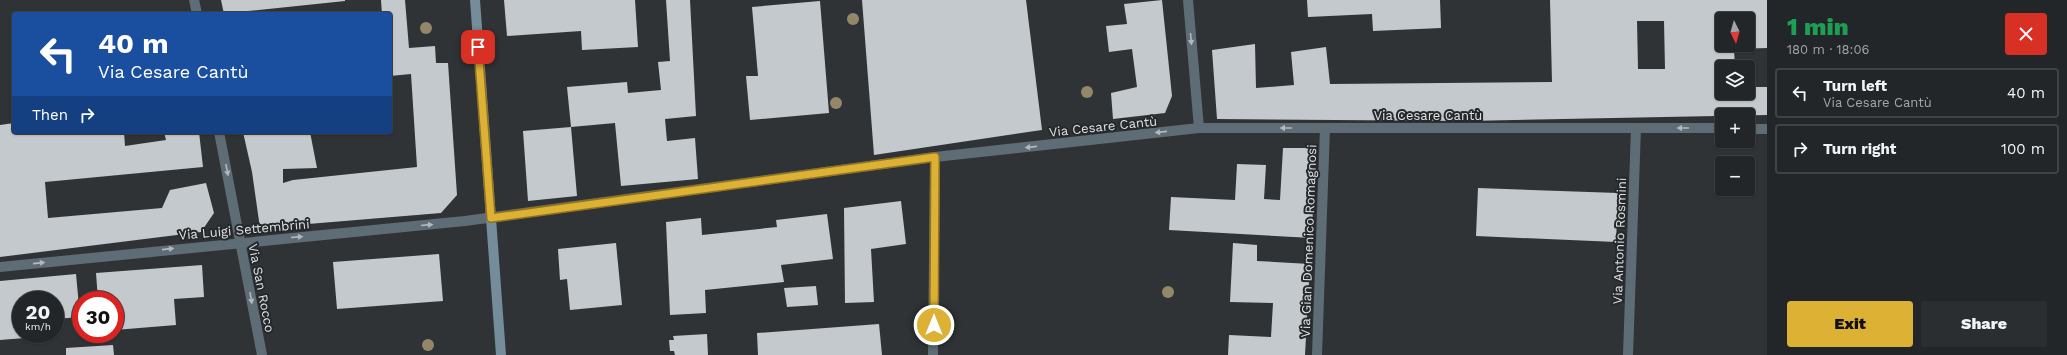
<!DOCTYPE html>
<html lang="en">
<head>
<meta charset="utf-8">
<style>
	:root { --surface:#232628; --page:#2b2e30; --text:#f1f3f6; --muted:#a3a5a8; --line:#404345; --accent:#ddb133 }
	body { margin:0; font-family:"Work Sans",sans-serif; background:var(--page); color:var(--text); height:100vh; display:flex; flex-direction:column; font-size:15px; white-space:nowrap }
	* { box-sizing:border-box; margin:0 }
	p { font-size:13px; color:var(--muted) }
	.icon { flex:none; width:22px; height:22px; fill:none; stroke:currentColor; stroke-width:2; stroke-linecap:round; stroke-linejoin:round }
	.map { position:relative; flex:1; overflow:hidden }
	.panel { display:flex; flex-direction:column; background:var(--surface); width:300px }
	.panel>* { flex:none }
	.top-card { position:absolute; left:12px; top:12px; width:380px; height:122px; border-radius:4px; box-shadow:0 1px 3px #0004,0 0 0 1px var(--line); background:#1a4fa0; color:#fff; overflow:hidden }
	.needle { width:26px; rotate:175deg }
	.controls { position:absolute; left:1715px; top:12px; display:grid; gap:8px }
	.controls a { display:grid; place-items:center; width:40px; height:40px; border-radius:4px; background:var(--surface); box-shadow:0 1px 3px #0004,0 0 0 1px var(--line); font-size:20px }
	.speed { position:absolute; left:12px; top:291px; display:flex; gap:8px; font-size:20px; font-weight:700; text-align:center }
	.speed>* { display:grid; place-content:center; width:52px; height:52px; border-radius:50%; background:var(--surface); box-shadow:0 1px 3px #0004,0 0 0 1px var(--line); line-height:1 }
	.speed small { font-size:10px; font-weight:400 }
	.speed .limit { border:6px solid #d22; background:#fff; color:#111 }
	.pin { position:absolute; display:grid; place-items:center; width:34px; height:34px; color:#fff; margin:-17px; border-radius:8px; box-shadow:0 2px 6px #0006 }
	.me { position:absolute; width:44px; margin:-22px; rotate:0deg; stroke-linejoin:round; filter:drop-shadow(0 0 3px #0008) }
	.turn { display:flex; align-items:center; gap:14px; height:84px; padding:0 20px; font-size:18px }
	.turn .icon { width:52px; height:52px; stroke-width:2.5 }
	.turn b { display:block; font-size:28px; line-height:34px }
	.then { display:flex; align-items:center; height:38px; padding:0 20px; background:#0003; gap:8px; font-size:15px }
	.round { display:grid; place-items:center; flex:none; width:42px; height:42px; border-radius:4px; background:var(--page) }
	.overview { display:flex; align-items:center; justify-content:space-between; height:68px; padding:0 20px }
	h1 { font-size:24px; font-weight:800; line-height:30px; color:#1e9e55 }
	.button { display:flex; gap:8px; margin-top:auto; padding:8px 20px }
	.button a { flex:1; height:46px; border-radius:4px; background:var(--accent); color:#111; font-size:16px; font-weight:800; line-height:46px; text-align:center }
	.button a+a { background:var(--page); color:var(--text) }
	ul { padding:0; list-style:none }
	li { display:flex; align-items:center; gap:12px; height:50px; margin:0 8px 6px; padding:0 12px; border:2px solid var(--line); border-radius:4px }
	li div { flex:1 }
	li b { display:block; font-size:15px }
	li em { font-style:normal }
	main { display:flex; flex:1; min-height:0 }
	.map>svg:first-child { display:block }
	.building { fill:#c4c9cd; fill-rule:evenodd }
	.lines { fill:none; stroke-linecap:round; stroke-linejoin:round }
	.street { stroke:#5e6c75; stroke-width:10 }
	.secondary { stroke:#758c9a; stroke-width:10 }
	.tree { fill:#938769 }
	.oneway { fill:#b2b9bc }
	.route-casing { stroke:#907321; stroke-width:10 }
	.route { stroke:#ddb133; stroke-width:7 }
	.labels { text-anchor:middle; stroke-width:4; stroke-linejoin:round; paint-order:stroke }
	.street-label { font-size:13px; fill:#dfe2e3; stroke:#25292c }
</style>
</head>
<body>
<main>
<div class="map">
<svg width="1767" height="355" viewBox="0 0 1767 355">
	<rect width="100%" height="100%" fill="#2f3336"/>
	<!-- building -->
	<g class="building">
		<path d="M 221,0 L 345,0 L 345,1 L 248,11 L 248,14 L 224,14 Z"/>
		<path d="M 381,0 L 405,0 L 409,48 L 435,46 L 436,63 L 448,63 L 457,195 L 441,213 L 260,228 L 252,172 L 243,132 L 310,132 L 317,168 L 283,169 L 283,183 L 293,180 L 417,167 L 411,74 L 390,76 L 390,14 L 382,14 Z"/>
		<path d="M 504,0 L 635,0 L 638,47 L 582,50 L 581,31 L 507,36 Z"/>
		<path d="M 666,0 L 690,0 L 696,116 L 665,119 L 667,141 L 695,138 L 698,179 L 621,186 L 615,123 L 571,127 L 577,196 L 528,201 L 523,131 L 571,127 L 567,87 L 627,82 L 628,93 L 661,90 L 658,62 L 670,61 Z"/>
		<path d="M 862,0 L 1026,0 L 1042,130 L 874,155 Z"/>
		<path d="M 1162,0 L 1172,96 L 1165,113 L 1113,119 L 1111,93 L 1137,87 L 1132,49 L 1109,52 L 1106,26 L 1127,24 L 1124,4 Z"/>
		<path d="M 1307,0 L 1440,0 L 1441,28 L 1373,31 L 1372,14 L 1308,17 Z"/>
		<path d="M 1550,0 L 1767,0 L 1767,48 L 1734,49 L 1735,67 L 1722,67 L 1722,93 L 1748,93 L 1748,87 L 1767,87 L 1767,115 L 1466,121 L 1217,119 L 1212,50 L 1255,44 L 1256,88 L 1294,85 L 1291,52 L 1326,47 L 1330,84 L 1552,82 ZM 1722,19 L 1748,19 L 1748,45 L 1722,45 ZM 1637,21 L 1664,21 L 1665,69 L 1638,69 Z"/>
		<path d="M 820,1 L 829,113 L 750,120 L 746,76 L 758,76 L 752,7 Z"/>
		<path d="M 14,123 L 14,132 L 124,132 L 125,146 L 166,140 L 164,132 L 199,132 L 203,167 L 45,182 L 48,218 L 162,208 L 170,190 L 206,183 L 214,213 L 201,232 L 0,257 L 0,125 Z"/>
		<path d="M 1283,148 L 1312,148 L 1311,167 L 1314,167 L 1312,238 L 1169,230 L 1171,197 L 1235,200 L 1237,164 L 1266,165 L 1264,199 L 1280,200 Z"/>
		<path d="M 1478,188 L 1618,193 L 1616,242 L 1476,236 Z"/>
		<path d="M 901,201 L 906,244 L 871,249 L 874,302 L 845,303 L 844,208 Z"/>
		<path d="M 827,214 L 833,259 L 781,265 L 784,282 L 705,290 L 706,313 L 670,315 L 666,222 L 701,218 L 702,235 L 777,227 L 776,220 Z"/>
		<path d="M 616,243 L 622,305 L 570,310 L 567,279 L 560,280 L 558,249 Z"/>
		<path d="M 1233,243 L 1257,245 L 1257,261 L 1310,264 L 1305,355 L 1228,355 L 1229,335 L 1271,337 L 1273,303 L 1230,302 Z"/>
		<path d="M 439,254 L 443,301 L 337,309 L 333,262 Z"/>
		<path d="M 202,265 L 204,297 L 174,299 L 176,325 L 115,330 L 115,300 L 98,300 L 96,273 Z"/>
		<path d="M 76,274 L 80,317 L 55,319 L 55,300 L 21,300 L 21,334 L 50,334 L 50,336 L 0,340 L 0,281 Z"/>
		<path d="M 816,286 L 818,305 L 787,307 L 784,288 Z"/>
		<path d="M 879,324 L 882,355 L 758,355 L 757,333 Z"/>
		<path d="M 707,334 L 708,355 L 675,355 L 674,351 L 670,351 L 669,340 L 674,340 L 673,336 Z"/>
		<path d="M 113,345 L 114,355 L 66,355 L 66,348 Z"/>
	</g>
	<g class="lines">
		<!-- street -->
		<g class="street">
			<path d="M 194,0 L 197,14"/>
			<path d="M 1188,0 L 1199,128"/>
			<path d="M 1748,129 L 1767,129"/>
			<path d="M 219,132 L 262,355"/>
			<path d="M 0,267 L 465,221 L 935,157 L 1199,128 L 1722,128"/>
			<path d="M 933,355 L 935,157"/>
			<path d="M 1317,355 L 1325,128"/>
			<path d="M 1628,355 L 1636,128"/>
		</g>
		<!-- secondary -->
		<path class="secondary" d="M 475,0 L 501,355"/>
	</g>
	<!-- trees -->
	<g class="tree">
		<circle cx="853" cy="19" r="6"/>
		<circle cx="426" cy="28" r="6"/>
		<circle cx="1087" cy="92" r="6"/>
		<circle cx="836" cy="103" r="6"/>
		<circle cx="1168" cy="292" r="6"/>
		<circle cx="428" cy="345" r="6"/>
	</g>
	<!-- one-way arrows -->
	<defs><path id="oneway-solid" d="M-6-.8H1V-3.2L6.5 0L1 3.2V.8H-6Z"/></defs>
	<g class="oneway">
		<use href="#oneway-solid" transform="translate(1191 39) rotate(85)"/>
		<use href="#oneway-solid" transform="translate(1286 128) rotate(-180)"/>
		<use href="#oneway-solid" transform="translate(1683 128) rotate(-180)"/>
		<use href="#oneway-solid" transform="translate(1161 132) rotate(174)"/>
		<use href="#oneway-solid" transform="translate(1031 147) rotate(174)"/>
		<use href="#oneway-solid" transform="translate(227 170) rotate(79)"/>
		<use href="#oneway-solid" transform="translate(427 225) rotate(-5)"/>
		<use href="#oneway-solid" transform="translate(297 237) rotate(-5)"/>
		<use href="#oneway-solid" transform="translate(168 249) rotate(-6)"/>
		<use href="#oneway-solid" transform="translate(39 263) rotate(-6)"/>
		<use href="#oneway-solid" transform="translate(251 298) rotate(80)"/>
	</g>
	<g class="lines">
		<defs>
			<path id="route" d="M 478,47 L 491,218 L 935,157 L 934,325"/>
		</defs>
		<!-- route casing -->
		<use href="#route" class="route-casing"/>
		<!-- route -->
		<use href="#route" class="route"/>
	</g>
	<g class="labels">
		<!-- street labels -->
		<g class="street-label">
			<text x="1428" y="120">Via Cesare Cantù</text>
			<text transform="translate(1103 126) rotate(-6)" y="5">Via Cesare Cantù</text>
			<text transform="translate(244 229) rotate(-5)" y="5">Via Luigi Settembrini</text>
			<text transform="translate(1308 241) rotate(-88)" y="5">Via Gian Domenico Romagnosi</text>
			<text transform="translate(1619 241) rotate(-88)" y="5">Via Antonio Rosmini</text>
			<text transform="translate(262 288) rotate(79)" y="5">Via San Rocco</text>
		</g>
	</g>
</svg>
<div class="controls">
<a><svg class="needle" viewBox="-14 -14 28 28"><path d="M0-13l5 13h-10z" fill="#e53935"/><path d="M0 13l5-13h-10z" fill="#a3a5a8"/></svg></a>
<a><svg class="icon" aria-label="layers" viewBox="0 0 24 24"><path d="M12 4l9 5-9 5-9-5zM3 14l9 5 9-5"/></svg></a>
<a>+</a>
<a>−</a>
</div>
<div class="speed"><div>20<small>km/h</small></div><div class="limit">30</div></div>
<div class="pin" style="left:478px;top:47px;background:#d93025"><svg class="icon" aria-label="arrive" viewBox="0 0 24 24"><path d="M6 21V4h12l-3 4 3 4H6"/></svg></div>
<svg class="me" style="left:934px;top:325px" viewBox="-20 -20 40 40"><circle r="17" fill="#ddb133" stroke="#fff" stroke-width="3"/><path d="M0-11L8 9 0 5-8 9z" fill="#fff"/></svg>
<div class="top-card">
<div class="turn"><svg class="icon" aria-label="left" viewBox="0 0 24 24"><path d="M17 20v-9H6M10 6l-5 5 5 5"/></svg><div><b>40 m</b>Via Cesare Cantù</div></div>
<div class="then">Then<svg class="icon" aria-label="right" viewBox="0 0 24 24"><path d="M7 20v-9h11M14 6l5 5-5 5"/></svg></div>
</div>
</div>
<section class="panel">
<div class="overview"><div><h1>1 min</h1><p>180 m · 18:06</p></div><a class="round" style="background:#d93025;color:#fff"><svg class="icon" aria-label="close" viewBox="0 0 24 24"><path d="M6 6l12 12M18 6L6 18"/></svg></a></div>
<ul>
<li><svg class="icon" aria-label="left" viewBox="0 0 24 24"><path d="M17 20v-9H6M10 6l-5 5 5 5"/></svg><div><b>Turn left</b><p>Via Cesare Cantù</p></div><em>40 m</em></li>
<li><svg class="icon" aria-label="right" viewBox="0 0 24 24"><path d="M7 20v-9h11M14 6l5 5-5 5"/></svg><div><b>Turn right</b></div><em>100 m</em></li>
</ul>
<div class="button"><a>Exit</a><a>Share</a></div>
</section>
</main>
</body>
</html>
